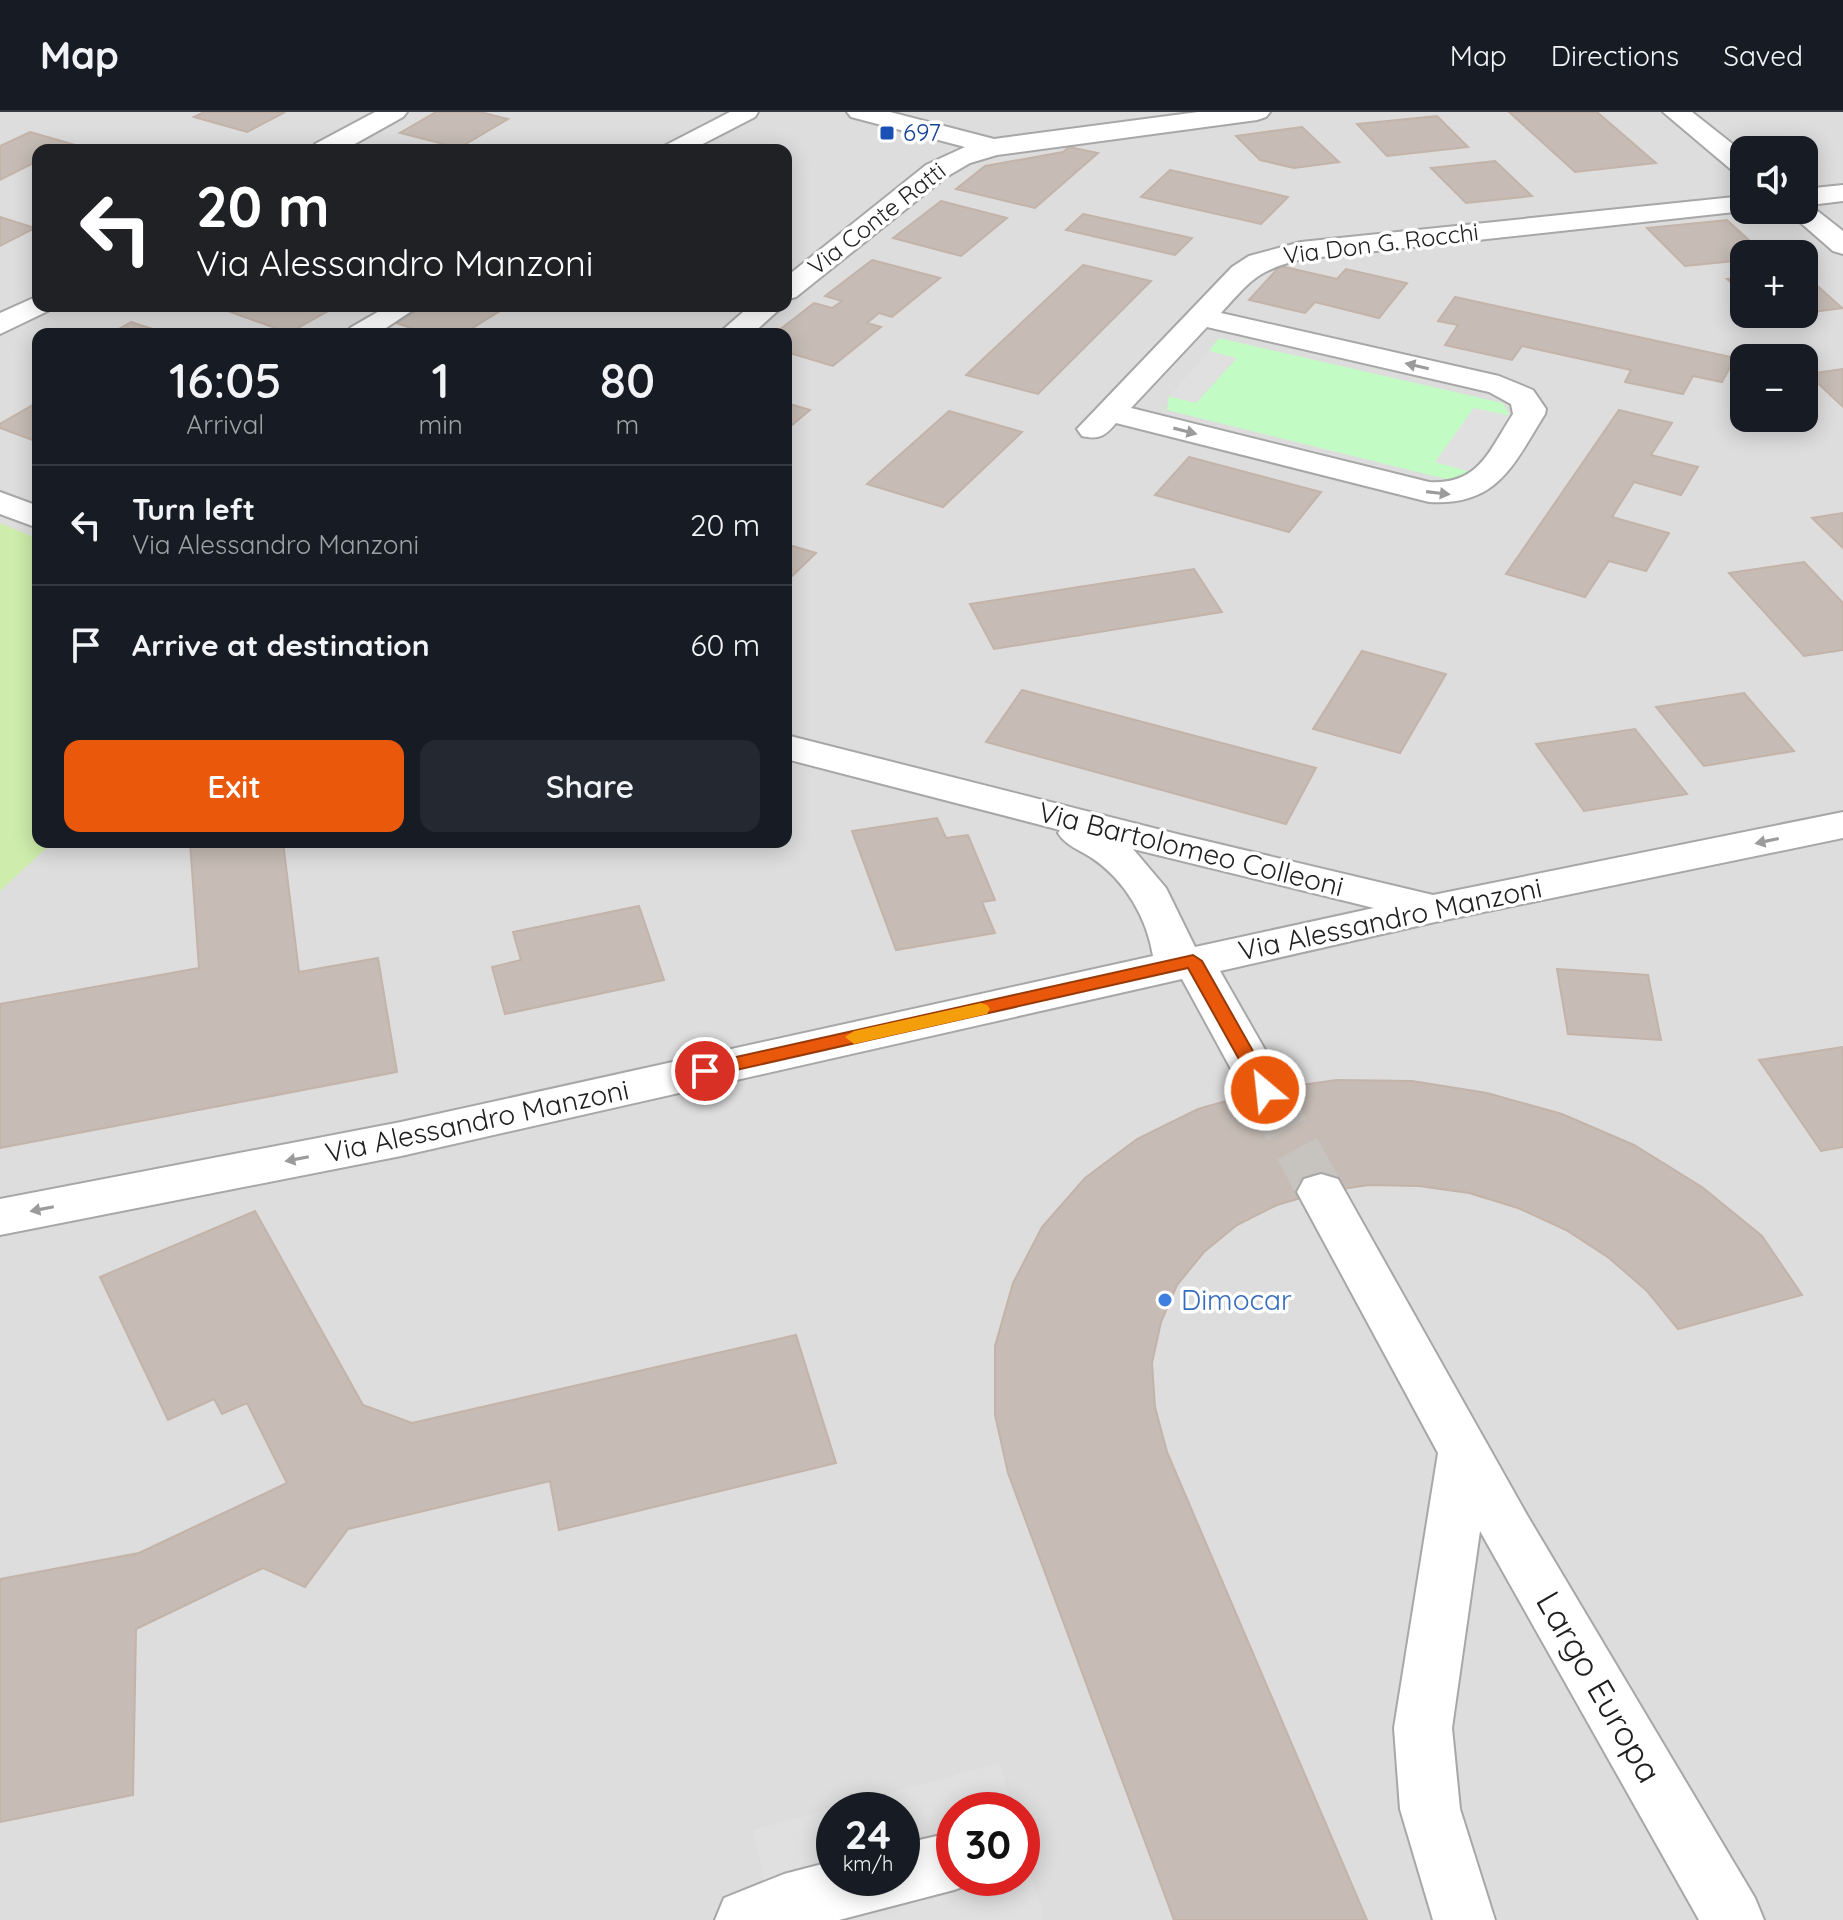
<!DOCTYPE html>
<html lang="en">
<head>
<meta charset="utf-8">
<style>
	:root { --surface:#171b24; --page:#242831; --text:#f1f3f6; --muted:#9ea1a6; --line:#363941; --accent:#ea580c }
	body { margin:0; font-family:Quicksand,sans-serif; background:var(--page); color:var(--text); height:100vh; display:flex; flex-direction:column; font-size:30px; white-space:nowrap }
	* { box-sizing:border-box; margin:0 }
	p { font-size:26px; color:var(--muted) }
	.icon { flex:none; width:44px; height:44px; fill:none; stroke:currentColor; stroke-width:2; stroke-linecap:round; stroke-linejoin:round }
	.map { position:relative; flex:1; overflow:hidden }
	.details { position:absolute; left:32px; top:216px; width:760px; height:520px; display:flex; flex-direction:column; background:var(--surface); border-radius:16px; box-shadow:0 4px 20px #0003 }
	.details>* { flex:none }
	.top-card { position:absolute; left:32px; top:32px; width:760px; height:168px; border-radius:16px; box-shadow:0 4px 20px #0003; background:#202124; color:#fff; overflow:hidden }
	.buttons { position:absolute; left:1730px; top:24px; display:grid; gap:16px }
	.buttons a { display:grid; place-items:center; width:88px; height:88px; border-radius:16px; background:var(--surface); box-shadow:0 4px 20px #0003; font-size:40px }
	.speed { position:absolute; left:816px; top:1680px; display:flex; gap:16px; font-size:40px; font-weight:700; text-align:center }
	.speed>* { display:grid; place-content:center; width:104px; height:104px; border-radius:50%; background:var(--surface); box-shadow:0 4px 20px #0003; line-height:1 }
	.speed small { font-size:20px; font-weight:400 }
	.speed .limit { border:12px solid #d22; background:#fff; color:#111 }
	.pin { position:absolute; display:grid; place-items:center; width:68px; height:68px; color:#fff; margin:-34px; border:4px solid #fff; border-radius:50%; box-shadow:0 2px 8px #0007 }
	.me { position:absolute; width:88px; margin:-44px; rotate:332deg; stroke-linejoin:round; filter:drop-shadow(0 0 6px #0008) }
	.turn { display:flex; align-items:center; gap:28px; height:168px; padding:0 32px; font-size:36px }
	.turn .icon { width:104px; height:104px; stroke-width:2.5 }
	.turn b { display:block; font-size:56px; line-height:68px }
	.eta { display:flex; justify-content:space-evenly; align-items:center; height:136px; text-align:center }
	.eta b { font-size:48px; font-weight:600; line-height:56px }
	.primary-button { display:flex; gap:16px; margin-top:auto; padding:16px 32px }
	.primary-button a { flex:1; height:92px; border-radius:16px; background:var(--accent); color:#fff; font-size:32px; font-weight:600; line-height:92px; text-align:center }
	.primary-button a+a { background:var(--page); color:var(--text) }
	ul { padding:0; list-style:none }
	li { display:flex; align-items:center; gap:24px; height:120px; padding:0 32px; border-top:2px solid var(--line) }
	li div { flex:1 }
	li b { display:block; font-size:30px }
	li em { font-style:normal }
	header { display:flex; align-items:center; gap:48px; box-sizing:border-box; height:112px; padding:0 40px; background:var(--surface); border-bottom:2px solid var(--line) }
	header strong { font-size:38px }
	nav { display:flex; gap:44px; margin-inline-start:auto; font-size:28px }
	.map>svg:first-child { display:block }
	.residential { fill:#dedddd; fill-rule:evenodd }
	.grass { fill:#ceecab }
	.park { fill:#c3fbc5 }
	.parking { fill:#e0e0e0; fill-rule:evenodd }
	.building { fill:#c6bcb5; stroke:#c3b3a8; stroke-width:2 }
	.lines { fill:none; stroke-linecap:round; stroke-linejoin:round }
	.street-tunnel { stroke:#c7c4bf; stroke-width:45; stroke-dasharray:45 22; stroke-linecap:butt }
	.lane-casing { stroke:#a7a7a7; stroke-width:4 }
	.street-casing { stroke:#a7a7a7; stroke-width:4 }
	.lane { fill:#fff; fill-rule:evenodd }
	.street { fill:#fff; fill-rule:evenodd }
	.oneway { fill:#9b9b9b }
	.route { fill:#ea580c; stroke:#983908; stroke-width:2 }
	.slow { fill:#f59e0b }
	.transit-dot { fill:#1a4fb4; stroke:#fff; stroke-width:3 }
	.shop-dot { fill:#3f7fe0; stroke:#fff; stroke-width:3 }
	.labels { text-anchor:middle; stroke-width:7; stroke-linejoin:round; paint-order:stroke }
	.far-transit-label { font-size:24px; fill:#164399; stroke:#fff; text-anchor:start }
	.far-street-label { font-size:24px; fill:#202020; stroke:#fff }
	.street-label { font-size:28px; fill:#202020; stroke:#fff }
	.shop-label { font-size:28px; fill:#366cbe; stroke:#fff; text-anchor:start }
	.near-street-label { font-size:34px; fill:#202020; stroke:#fff }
</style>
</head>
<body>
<header>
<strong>Map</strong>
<nav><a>Map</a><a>Directions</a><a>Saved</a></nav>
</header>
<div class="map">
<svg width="1843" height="1808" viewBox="0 0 1843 1808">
	<rect width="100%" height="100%" fill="#f1ede7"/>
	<!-- residential -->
	<path class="residential" d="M 0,0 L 1843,0 L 1843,1808 L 0,1808 ZM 38,38 L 786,38 L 786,194 L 38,194 ZM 1744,38 L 1804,38 L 1804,98 L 1744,98 ZM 1744,142 L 1804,142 L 1804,202 L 1744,202 ZM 38,222 L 786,222 L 786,730 L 38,730 ZM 1744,246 L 1804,246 L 1804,306 L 1744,306 ZM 834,1698 L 902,1698 L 902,1766 L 834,1766 ZM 954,1698 L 1022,1698 L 1022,1766 L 954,1766 Z"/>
	<!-- grass -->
	<path class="grass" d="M 0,411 L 38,427 L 38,730 L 53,730 L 0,779 Z"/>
	<!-- park -->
	<path class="park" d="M 1219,226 L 1503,291 L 1510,304 L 1474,296 L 1436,349 L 1471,360 L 1462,371 L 1167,298 L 1169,284 L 1196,291 L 1236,247 L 1209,239 Z"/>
	<!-- parking -->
	<g class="parking">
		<path d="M 1209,239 L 1236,246 L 1196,291 L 1169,284 Z"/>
		<path d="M 1474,296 L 1510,304 L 1471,360 L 1435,350 Z"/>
		<path d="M 1000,1651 L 1013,1698 L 954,1698 L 954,1766 L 1022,1766 L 1022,1730 L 1044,1808 L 773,1808 L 753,1718 ZM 834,1698 L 902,1698 L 902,1766 L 834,1766 Z"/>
	</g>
	<!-- building -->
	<g class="building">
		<path d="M 204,0 L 285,0 L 247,20 L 194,5 Z"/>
		<path d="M 436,0 L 480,0 L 508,7 L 459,36 L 400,21 Z"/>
		<path d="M 1509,0 L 1597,0 L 1656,51 L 1575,60 Z"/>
		<path d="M 1437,4 L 1468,35 L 1387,44 L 1357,12 Z"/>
		<path d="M 1302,15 L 1339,50 L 1294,56 L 1260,48 L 1236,24 Z"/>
		<path d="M 30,20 L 72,32 L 60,38 L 38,38 L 38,49 L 0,68 L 0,34 Z"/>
		<path d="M 1069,35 L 1098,41 L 1035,96 L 956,77 L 985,54 L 1063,40 Z"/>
		<path d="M 1495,49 L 1532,84 L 1466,91 L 1431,56 Z"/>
		<path d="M 1170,58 L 1288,85 L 1261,112 L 1141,85 Z"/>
		<path d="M 941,89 L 1007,106 L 961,144 L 893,126 Z"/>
		<path d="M 1083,102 L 1192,126 L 1175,143 L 1066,118 Z"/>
		<path d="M 0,105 L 35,116 L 0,134 Z"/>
		<path d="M 1727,108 L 1764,142 L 1744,142 L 1744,148 L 1685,154 L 1647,116 Z"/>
		<path d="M 872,148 L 940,166 L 892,205 L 879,201 L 867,211 L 881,215 L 833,254 L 786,240 L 786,222 L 774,222 L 814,191 L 832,196 L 842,189 L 825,184 Z"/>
		<path d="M 1083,153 L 1151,169 L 1038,282 L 966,263 Z"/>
		<path d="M 1280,154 L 1337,167 L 1346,157 L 1407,171 L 1379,206 L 1315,190 L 1305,201 L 1249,188 Z"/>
		<path d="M 1804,162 L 1842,196 L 1804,201 Z"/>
		<path d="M 1744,165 L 1744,182 L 1727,167 Z"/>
		<path d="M 1455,185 L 1735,246 L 1722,270 L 1693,264 L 1683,282 L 1625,270 L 1631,258 L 1522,234 L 1512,248 L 1445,233 L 1458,213 L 1438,209 Z"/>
		<path d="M 214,194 L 337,194 L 289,221 Z"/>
		<path d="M 425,194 L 493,194 L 503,197 L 463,222 L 429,222 L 396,211 Z"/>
		<path d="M 131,210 L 168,222 L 110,222 Z"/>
		<path d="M 1843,257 L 1843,295 L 1808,262 Z"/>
		<path d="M 38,290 L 38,330 L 0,316 L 0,312 Z"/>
		<path d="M 786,291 L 810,298 L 786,318 Z"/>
		<path d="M 1619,298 L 1672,311 L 1651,343 L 1698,355 L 1681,383 L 1634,370 L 1612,405 L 1669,421 L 1646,459 L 1609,449 L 1585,485 L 1506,462 Z"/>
		<path d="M 949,299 L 1022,320 L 943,395 L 867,372 Z"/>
		<path d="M 1189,345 L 1321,380 L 1289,420 L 1155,383 Z"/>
		<path d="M 1843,401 L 1843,436 L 1812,406 Z"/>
		<path d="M 786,432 L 816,441 L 786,470 Z"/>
		<path d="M 1804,450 L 1843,491 L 1843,538 L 1804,544 L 1729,461 Z"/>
		<path d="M 1194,457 L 1222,500 L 994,537 L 970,492 Z"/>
		<path d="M 1362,539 L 1446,562 L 1400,641 L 1313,617 Z"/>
		<path d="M 1022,578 L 1316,656 L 1286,712 L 986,630 Z"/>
		<path d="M 1744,581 L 1794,639 L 1704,654 L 1656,595 Z"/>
		<path d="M 1635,617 L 1687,682 L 1584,699 L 1536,632 Z"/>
		<path d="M 937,706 L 946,726 L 968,723 L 995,788 L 982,790 L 995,821 L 896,838 L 852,719 Z"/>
		<path d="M 190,730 L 283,730 L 299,860 L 378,846 L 397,960 L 0,1036 L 0,892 L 199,856 Z"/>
		<path d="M 639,794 L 664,868 L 505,902 L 492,855 L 521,848 L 513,820 Z"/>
		<path d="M 1557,857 L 1648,863 L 1661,928 L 1568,922 Z"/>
		<path d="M 1843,935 L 1843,1035 L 1821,1039 L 1759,948 Z"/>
		<path d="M 1337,968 L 1412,969 L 1487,981 L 1562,1002 L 1634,1033 L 1702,1075 L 1762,1124 L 1802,1183 L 1678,1217 L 1647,1179 L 1609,1146 L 1566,1118 L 1518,1096 L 1469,1081 L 1419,1074 L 1369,1073 L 1321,1080 L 1277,1093 L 1237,1113 L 1204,1140 L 1177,1173 L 1161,1210 L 1152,1251 L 1155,1295 L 1167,1340 L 1367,1808 L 1174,1808 L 1008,1361 L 995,1303 L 995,1234 L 1013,1171 L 1042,1115 L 1085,1066 L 1137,1027 L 1198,997 L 1265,978 Z"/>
		<path d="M 255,1099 L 363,1293 L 412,1311 L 796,1223 L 836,1351 L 559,1418 L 550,1369 L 348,1417 L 305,1475 L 263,1456 L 136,1517 L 133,1683 L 0,1710 L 0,1467 L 139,1441 L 287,1371 L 247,1291 L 222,1302 L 214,1287 L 168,1308 L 100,1165 Z"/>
	</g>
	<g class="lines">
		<!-- street-tunnel -->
		<path class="street-tunnel" d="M 1265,978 L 1321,1080"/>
		<defs>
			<g id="lane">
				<path d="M 730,0 L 758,0 L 755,5 L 691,38 L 663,38 L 666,33 Z"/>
				<path d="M 388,194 L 419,194 L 377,222 L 346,222 L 350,216 Z"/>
			</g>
			<g id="street">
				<path d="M 375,0 L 407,0 L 403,5 L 344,38 L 311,38 L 315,32 Z"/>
				<path d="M 847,0 L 890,0 L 994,27 L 1198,0 L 1270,0 L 1266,5 L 1257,8 L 997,43 L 970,51 L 946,65 L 796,185 L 786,188 L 786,165 L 926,53 L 965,35 L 851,5 Z"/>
				<path d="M 1663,0 L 1692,0 L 1744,41 L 1744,62 L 1734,60 Z"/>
				<path d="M 1843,73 L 1843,89 L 1810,93 L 1843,119 L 1843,142 L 1833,139 L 1786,98 L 1804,98 L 1804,77 Z"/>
				<path d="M 1744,84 L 1744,98 L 1753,98 L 1302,147 C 1256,159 1252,167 1221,201 L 1499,264 L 1533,278 L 1546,297 L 1545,302 C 1513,353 1498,394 1429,390 L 1116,311 C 1105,324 1099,328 1082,324 L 1077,317 L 1232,155 L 1249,144 L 1301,130 ZM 1207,215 L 1489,280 L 1511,292 L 1513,302 C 1489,339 1479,373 1429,370 L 1131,296 Z"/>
				<path d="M 38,184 L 38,194 L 52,194 L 48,199 L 0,222 L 0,201 Z"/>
				<path d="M 750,194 L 783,194 L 752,222 L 718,222 Z"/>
				<path d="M 0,380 L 38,394 L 38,416 L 0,402 Z"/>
				<path d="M 786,623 L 1181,723 L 1433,783 L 1843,700 L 1843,726 L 1435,810 L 1220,859 L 1288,978 L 1281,990 L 1265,994 L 1249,990 L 1182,867 L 401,1044 L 0,1123 L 0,1087 L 401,1010 L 1153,844 C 1147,806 1125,768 1092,746 C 1080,738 1066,734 1058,721 L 1060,718 L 786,647 ZM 1133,737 L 1374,796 L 1195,835 L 1166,776 Z"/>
				<path d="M 1321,1062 L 1338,1067 L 1527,1403 L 1755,1786 L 1764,1808 L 1699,1808 L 1480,1419 L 1452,1616 L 1460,1697 L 1495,1808 L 1433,1808 L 1400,1697 L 1394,1616 L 1438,1341 L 1297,1080 L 1304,1067 Z"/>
				<path d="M 954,1720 L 954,1766 L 977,1766 L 976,1770 L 954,1778 L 839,1808 L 715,1808 L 724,1786 L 784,1762 L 834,1749 L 834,1766 L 902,1766 L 902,1732 Z"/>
			</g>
		</defs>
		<!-- lane casing -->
		<use href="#lane" class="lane-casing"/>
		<!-- street casing -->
		<use href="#street" class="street-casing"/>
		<!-- lane -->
		<use href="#lane" class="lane"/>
		<!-- street -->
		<use href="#street" class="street"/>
	</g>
	<!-- one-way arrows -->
	<defs><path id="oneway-solid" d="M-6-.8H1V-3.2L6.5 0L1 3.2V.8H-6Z" transform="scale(2)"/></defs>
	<g class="oneway">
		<use href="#oneway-solid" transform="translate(1417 254) rotate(-167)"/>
		<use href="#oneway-solid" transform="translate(1185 319) rotate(14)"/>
		<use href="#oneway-solid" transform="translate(1438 381) rotate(7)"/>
		<use href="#oneway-solid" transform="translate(1767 729) rotate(168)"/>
		<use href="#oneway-solid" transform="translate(297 1047) rotate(169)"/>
		<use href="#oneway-solid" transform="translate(42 1097) rotate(169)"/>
	</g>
	<!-- route -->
	<path class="route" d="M 1193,843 L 1202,849 L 1275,978 L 1272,983 L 1259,983 L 1188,856 L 705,965 L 696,959 L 705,952 Z"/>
	<!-- slow -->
	<path class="slow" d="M 981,891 L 987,893 L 990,897 L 987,902 L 854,932 L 845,925 L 854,919 Z"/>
	<!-- markers -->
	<rect class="transit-dot" x="879" y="13" width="16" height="16" rx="4"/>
	<circle class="shop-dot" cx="1165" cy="1188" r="8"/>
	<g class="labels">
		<!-- far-transit labels -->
		<g class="far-transit-label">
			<text x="903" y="29">697</text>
		</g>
		<!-- far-street labels -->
		<g class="far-street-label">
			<text transform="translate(877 107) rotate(-38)" y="8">Via Conte Ratti</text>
			<text transform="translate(1381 132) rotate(-7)" y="8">Via Don G. Rocchi</text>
		</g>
		<!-- street labels -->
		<g class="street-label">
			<text transform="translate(1191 737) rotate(14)" y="10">Via Bartolomeo Colleoni</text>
			<text transform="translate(1390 807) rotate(-12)" y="10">Via Alessandro Manzoni</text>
			<text transform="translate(477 1009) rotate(-12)" y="10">Via Alessandro Manzoni</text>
		</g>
		<!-- shop labels -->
		<g class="shop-label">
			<text x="1181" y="1198">Dimocar</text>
		</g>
		<!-- near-street labels -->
		<g class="near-street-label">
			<text transform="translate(1599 1575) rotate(60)" y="12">Largo Europa</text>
		</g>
	</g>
</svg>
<div class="buttons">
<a><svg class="icon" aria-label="sound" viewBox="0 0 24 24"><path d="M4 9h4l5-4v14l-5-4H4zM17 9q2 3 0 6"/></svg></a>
<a>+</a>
<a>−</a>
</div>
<div class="speed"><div>24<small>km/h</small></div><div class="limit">30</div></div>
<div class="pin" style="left:705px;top:959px;background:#d93025"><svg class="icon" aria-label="arrive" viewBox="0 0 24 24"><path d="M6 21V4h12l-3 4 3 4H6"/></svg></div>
<svg class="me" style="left:1265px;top:978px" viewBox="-20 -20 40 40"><circle r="17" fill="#ea580c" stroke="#fff" stroke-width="3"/><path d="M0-11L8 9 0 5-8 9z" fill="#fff"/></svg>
<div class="top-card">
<div class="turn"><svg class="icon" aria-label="left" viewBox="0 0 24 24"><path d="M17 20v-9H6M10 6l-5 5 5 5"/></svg><div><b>20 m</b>Via Alessandro Manzoni</div></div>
</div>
<section class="details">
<div class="eta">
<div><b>16:05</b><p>Arrival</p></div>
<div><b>1</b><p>min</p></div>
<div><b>80</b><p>m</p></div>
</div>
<ul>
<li><svg class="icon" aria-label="left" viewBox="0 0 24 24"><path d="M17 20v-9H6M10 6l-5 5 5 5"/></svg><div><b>Turn left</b><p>Via Alessandro Manzoni</p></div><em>20 m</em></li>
<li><svg class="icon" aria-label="arrive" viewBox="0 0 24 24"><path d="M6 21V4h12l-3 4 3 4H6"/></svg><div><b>Arrive at destination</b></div><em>60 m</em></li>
</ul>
<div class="primary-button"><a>Exit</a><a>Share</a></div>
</section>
</div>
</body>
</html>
